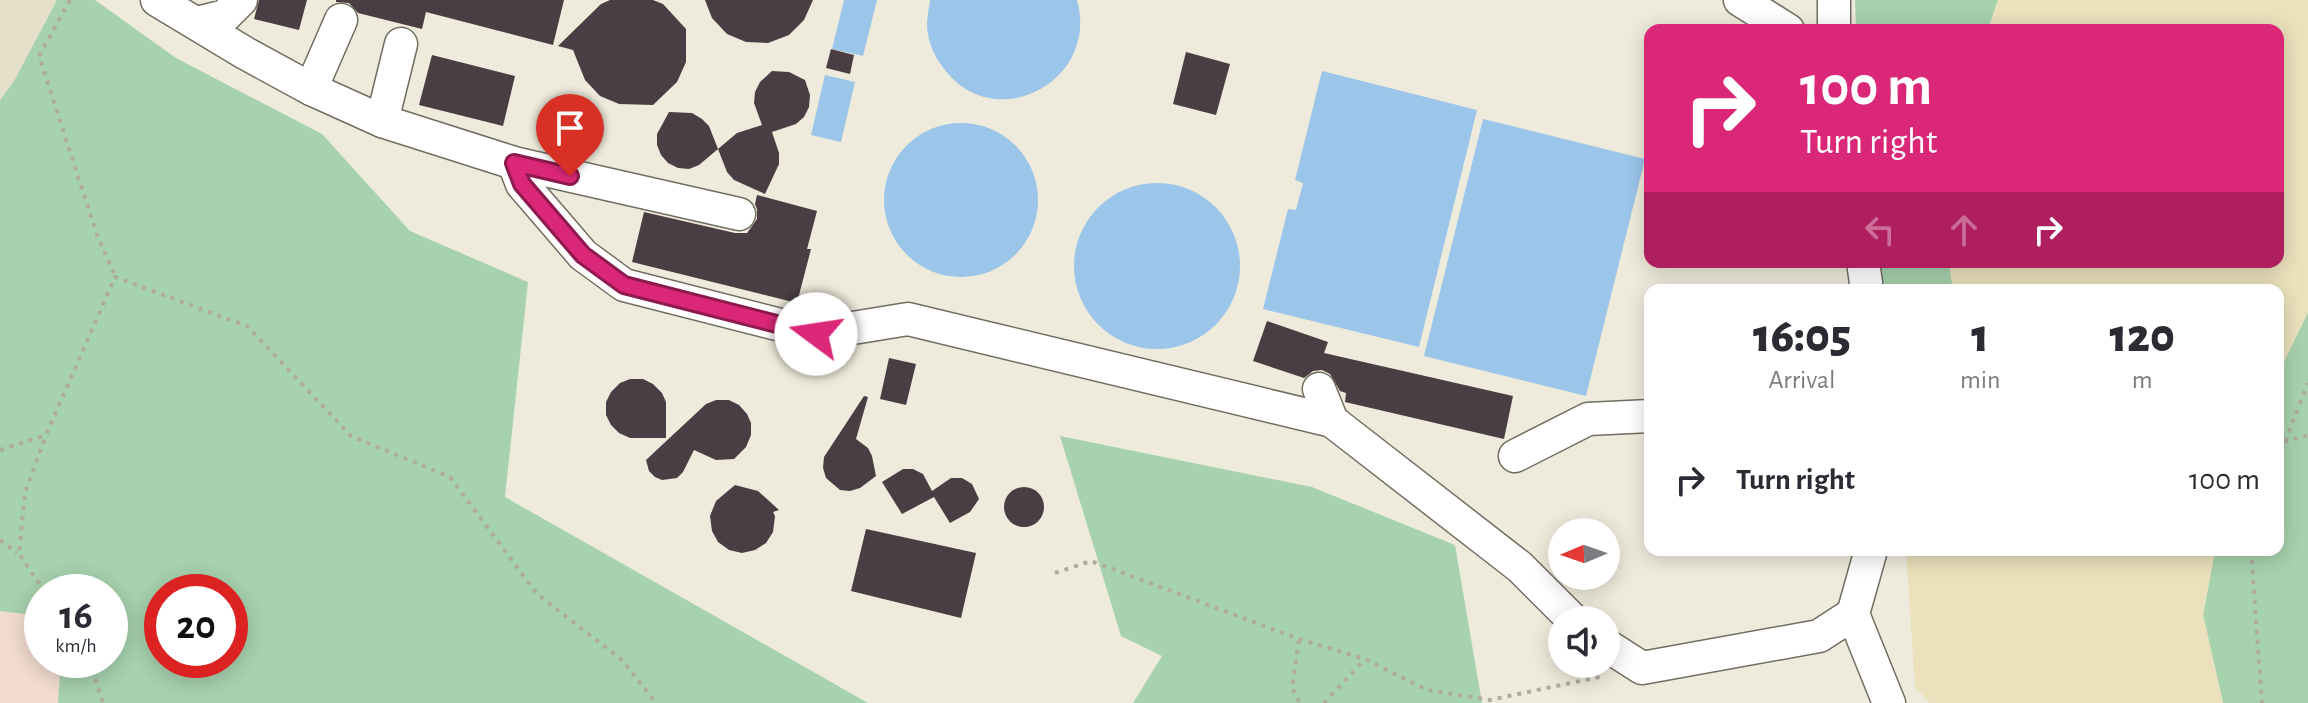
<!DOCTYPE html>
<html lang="en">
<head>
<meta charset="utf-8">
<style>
	:root { --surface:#fff; --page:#f7f7f7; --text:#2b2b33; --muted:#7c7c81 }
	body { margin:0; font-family:"Alegreya Sans",sans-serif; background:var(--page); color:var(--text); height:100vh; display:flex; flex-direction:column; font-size:30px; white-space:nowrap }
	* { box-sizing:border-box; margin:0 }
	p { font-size:26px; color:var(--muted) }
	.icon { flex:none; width:44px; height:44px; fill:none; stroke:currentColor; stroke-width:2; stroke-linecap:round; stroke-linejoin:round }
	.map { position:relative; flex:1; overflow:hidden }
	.details { position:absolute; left:1644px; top:284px; width:640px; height:272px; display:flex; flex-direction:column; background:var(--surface); border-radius:16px; box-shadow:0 4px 20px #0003 }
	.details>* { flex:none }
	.hud { position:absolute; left:1644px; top:24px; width:640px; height:244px; border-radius:16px; box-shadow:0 4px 20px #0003; background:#db2777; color:#fff; overflow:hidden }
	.needle { width:52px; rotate:268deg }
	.buttons { position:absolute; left:1548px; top:518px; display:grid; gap:16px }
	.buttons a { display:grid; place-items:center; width:72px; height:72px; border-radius:50%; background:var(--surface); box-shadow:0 4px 20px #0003; font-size:40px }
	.speed { position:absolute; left:24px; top:574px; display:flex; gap:16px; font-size:40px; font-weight:700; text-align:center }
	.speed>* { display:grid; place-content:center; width:104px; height:104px; border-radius:50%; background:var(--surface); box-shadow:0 4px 20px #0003; line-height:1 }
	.speed small { font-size:20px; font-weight:400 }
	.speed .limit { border:12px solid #d22; background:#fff; color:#111 }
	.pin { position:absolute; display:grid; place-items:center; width:68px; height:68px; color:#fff; margin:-82px -34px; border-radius:50% 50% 50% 0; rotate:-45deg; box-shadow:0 0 8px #0007 }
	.pin .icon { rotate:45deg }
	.me { position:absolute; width:88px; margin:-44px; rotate:284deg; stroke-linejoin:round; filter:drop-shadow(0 0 6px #0008) }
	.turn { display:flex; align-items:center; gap:28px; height:168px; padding:0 24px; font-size:36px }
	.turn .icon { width:104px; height:104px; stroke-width:2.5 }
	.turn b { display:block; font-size:56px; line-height:68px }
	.lanes { display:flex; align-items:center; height:76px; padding:0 24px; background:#0003; justify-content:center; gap:40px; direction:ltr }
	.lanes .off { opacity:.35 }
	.eta { display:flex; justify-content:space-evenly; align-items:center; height:136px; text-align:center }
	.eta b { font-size:48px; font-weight:800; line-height:56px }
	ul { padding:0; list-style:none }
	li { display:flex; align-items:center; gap:24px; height:120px; padding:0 24px }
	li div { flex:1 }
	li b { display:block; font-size:30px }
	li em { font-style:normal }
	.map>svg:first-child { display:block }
	.built { fill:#e6dfc9 }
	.industrial { fill:#f2dccf }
	.green { fill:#a7d2ae; fill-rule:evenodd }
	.sand { fill:#ebe1bc }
	.water { fill:#9bc5e9 }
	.building { fill:#4a3d43 }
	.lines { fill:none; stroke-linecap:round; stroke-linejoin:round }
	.minor-casing { stroke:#716d60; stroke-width:35 }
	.path { stroke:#aeab9f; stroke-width:4; stroke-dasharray:4 6; stroke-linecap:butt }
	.minor { stroke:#fff; stroke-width:32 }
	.route-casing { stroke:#8e194d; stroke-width:20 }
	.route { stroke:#db2777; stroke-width:14 }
</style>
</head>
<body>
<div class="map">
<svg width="2308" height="703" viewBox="0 0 2308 703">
	<rect width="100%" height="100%" fill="#efebdc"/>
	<!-- built -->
	<path class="built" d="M 0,0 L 57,0 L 14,82 L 0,100 Z"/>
	<!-- industrial -->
	<path class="industrial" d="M 0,611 L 42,616 L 42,660 L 61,660 L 58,703 L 0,703 Z"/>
	<!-- green -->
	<g class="green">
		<path d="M 57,0 L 95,0 L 176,58 L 322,134 L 410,231 L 528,282 L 505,497 L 868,703 L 58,703 L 61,660 L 110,660 L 110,592 L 42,592 L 42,616 L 0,611 L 0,100 L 14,81 ZM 230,592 L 230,660 L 162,660 L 162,592 Z"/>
		<path d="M 1855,0 L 1998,0 L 1988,30 L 1856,30 Z"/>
		<path d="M 1877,262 L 1949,262 L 1953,290 L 1882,290 Z"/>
		<path d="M 2308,312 L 2308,703 L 2223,703 L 2203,615 L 2215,550 L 2278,550 L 2278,374 Z"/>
		<path d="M 1060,436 L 1312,487 L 1455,545 L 1482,703 L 1133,703 L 1162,656 L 1121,636 Z"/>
	</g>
	<!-- sand -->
	<g class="sand">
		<path d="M 1998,0 L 2308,0 L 2308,312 L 2278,374 L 2278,290 L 1953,290 L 1949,262 L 2278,262 L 2278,30 L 1988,30 Z"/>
		<path d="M 1906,550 L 2215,550 L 2203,615 L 2223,703 L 1930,703 L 1915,687 Z"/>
	</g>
	<!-- water -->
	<g class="water">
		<path d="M 844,0 L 877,0 L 863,56 L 832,49 Z"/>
		<path d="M 930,0 L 1077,0 C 1100,81 996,136 945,70 C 935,58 927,41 927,25 C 927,17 929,8 930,0 Z"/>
		<path d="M 1322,71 L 1477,110 L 1419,347 L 1263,309 L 1288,209 L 1296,210 L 1303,183 L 1295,180 Z"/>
		<path d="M 825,75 L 855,82 L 841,142 L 811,135 Z"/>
		<path d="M 1483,119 L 1645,159 L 1586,396 L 1424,356 Z"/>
		<circle cx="961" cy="200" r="77"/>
		<circle cx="1157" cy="266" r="83"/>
	</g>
	<!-- building -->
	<g class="building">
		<path d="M 259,0 L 307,0 L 299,30 L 254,19 Z"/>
		<path d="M 336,0 L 564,0 L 553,45 L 426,12 L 422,29 L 358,13 L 349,3 L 336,2 Z"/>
		<path d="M 610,0 L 653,0 L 663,4 L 686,29 L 686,62 L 677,82 L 653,105 L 619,104 L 600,96 L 585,80 L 573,50 L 558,46 L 601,4 Z"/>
		<path d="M 705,0 L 813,0 L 804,20 L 789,35 L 768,43 L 746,42 L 727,34 L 712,18 Z"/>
		<path d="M 831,49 L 854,55 L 850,74 L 826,68 Z"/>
		<path d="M 1186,52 L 1230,64 L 1216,115 L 1173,104 Z"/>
		<path d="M 432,55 L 515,76 L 503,126 L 419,105 Z"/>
		<path d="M 772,71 L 789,72 L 805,80 L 810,95 L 809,107 L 804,117 L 796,124 L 772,132 L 779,153 L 779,164 L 765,194 L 734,180 L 727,172 L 718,149 L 737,133 L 762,125 L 754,103 L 755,92 L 760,82 Z"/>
		<path d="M 669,112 L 692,113 L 702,119 L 709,126 L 718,149 L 699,165 L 689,169 L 678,168 L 668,163 L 661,155 L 657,145 L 657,134 Z"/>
		<path d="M 757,195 L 817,211 L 807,249 L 811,249 L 797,303 L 632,262 L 644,212 L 735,233 L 747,233 L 757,219 L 757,209 L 755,204 Z"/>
		<path d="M 1267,321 L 1328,342 L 1324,353 L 1513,396 L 1504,439 L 1345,402 L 1346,393 L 1340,391 L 1330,374 L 1322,370 L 1313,371 L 1304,378 L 1253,361 Z"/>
		<path d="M 889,358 L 916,364 L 906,405 L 880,399 Z"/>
		<path d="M 630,379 L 643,379 L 653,384 L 662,393 L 666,402 L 666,438 L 630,438 L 619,433 L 611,425 L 606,415 L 606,402 L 611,392 L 620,383 Z"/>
		<path d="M 864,396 L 868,397 L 856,439 L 868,448 L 872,456 L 876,476 L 860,488 L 850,491 L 840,490 L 826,478 L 823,468 L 824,457 Z"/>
		<path d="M 716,400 L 729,400 L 739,405 L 747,414 L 751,423 L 751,435 L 746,447 L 734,459 L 716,460 L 694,450 L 683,472 L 677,478 L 662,480 L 655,477 L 649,471 L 646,460 L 706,404 Z"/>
		<path d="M 903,469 L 913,469 L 923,474 L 932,491 L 951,478 L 962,478 L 972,484 L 979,499 L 970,512 L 950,523 L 934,497 L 902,514 L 882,482 Z"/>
		<path d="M 735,485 L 758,491 L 779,510 L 773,512 L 775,516 L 773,532 L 766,543 L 755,550 L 742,553 L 729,550 L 718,542 L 712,531 L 710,516 L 716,501 Z"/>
		<circle cx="1024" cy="507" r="20"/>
		<path d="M 866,529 L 976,553 L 961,618 L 851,591 Z"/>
	</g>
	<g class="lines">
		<defs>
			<g id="minor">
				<path d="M 157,0 L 245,53 L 311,89 L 382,121 L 514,163 L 739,214"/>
				<path d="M 1740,0 L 1788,30"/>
				<path d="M 197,23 L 225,16 L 241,0"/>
				<path d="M 1834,30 L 1834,0"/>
				<path d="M 311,89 L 341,20"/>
				<path d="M 382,121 L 401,44"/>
				<path d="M 514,163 L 522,184 L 583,255 L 624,285 L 816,334 L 908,319 L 1332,421 L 1319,389"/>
				<path d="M 1863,262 L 1867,290"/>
				<path d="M 1332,421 L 1520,567 L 1573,620"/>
				<path d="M 1515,456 L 1588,419 L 1650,416"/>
				<path d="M 1871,550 L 1853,614 L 1889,703"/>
				<path d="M 1606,645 L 1642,668 L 1819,636 L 1853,614"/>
			</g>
		</defs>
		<!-- minor casing -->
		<use href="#minor" class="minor-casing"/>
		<!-- path -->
		<g class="path">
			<path d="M 70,0 L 39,56 L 97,235 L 115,276"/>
			<path d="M 2284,442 L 2308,435"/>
			<path d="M 0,450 L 46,435 L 115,277 L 247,326 L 351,436 L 450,477 L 537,594 L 622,660 L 656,703"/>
			<path d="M 2278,460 L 2308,383"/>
			<path d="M 0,540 L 17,553"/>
			<path d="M 2251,550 L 2262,703"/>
			<path d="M 1055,573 L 1091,561 L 1299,639 L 1365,659 L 1427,690 L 1490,700 L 1604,676"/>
			<path d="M 45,592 L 19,554 L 25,493 L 46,435"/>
			<path d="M 1299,640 L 1292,688 L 1300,703"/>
			<path d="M 89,660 L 103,703"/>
			<path d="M 1324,703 L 1365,659"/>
		</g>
		<!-- minor -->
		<use href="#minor" class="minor"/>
	</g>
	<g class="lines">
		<defs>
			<path id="route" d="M 570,176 L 514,163 L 522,184 L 583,255 L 624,285 L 816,334"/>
		</defs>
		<!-- route casing -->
		<use href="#route" class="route-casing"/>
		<!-- route -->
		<use href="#route" class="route"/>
	</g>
</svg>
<div class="buttons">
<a><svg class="needle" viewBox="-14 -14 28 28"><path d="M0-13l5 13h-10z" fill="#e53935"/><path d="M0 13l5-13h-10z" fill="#7c7c81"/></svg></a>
<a><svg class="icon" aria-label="sound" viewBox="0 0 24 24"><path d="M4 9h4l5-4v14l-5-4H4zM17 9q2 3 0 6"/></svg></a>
</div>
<div class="speed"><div>16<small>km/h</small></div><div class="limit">20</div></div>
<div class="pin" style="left:570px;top:176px;background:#d93025"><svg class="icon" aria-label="arrive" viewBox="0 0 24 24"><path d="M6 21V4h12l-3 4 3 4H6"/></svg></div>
<svg class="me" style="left:816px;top:334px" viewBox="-20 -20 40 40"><circle r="19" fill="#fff"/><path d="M0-13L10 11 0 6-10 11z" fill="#db2777"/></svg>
<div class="hud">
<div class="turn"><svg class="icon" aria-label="right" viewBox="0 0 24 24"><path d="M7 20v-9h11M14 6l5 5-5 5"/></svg><div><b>100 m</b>Turn right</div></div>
<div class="lanes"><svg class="icon off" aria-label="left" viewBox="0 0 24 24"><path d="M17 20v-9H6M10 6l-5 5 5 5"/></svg><svg class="icon off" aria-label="ahead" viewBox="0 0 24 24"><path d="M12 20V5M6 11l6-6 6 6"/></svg><svg class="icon" aria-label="right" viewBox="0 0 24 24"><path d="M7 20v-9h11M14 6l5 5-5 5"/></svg></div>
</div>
<section class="details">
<div class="eta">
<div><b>16:05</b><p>Arrival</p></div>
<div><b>1</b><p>min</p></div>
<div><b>120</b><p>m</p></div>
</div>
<ul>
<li><svg class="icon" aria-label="right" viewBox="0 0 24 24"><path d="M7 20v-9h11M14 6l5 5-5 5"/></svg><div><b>Turn right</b></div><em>100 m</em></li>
</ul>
</section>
</div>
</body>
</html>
